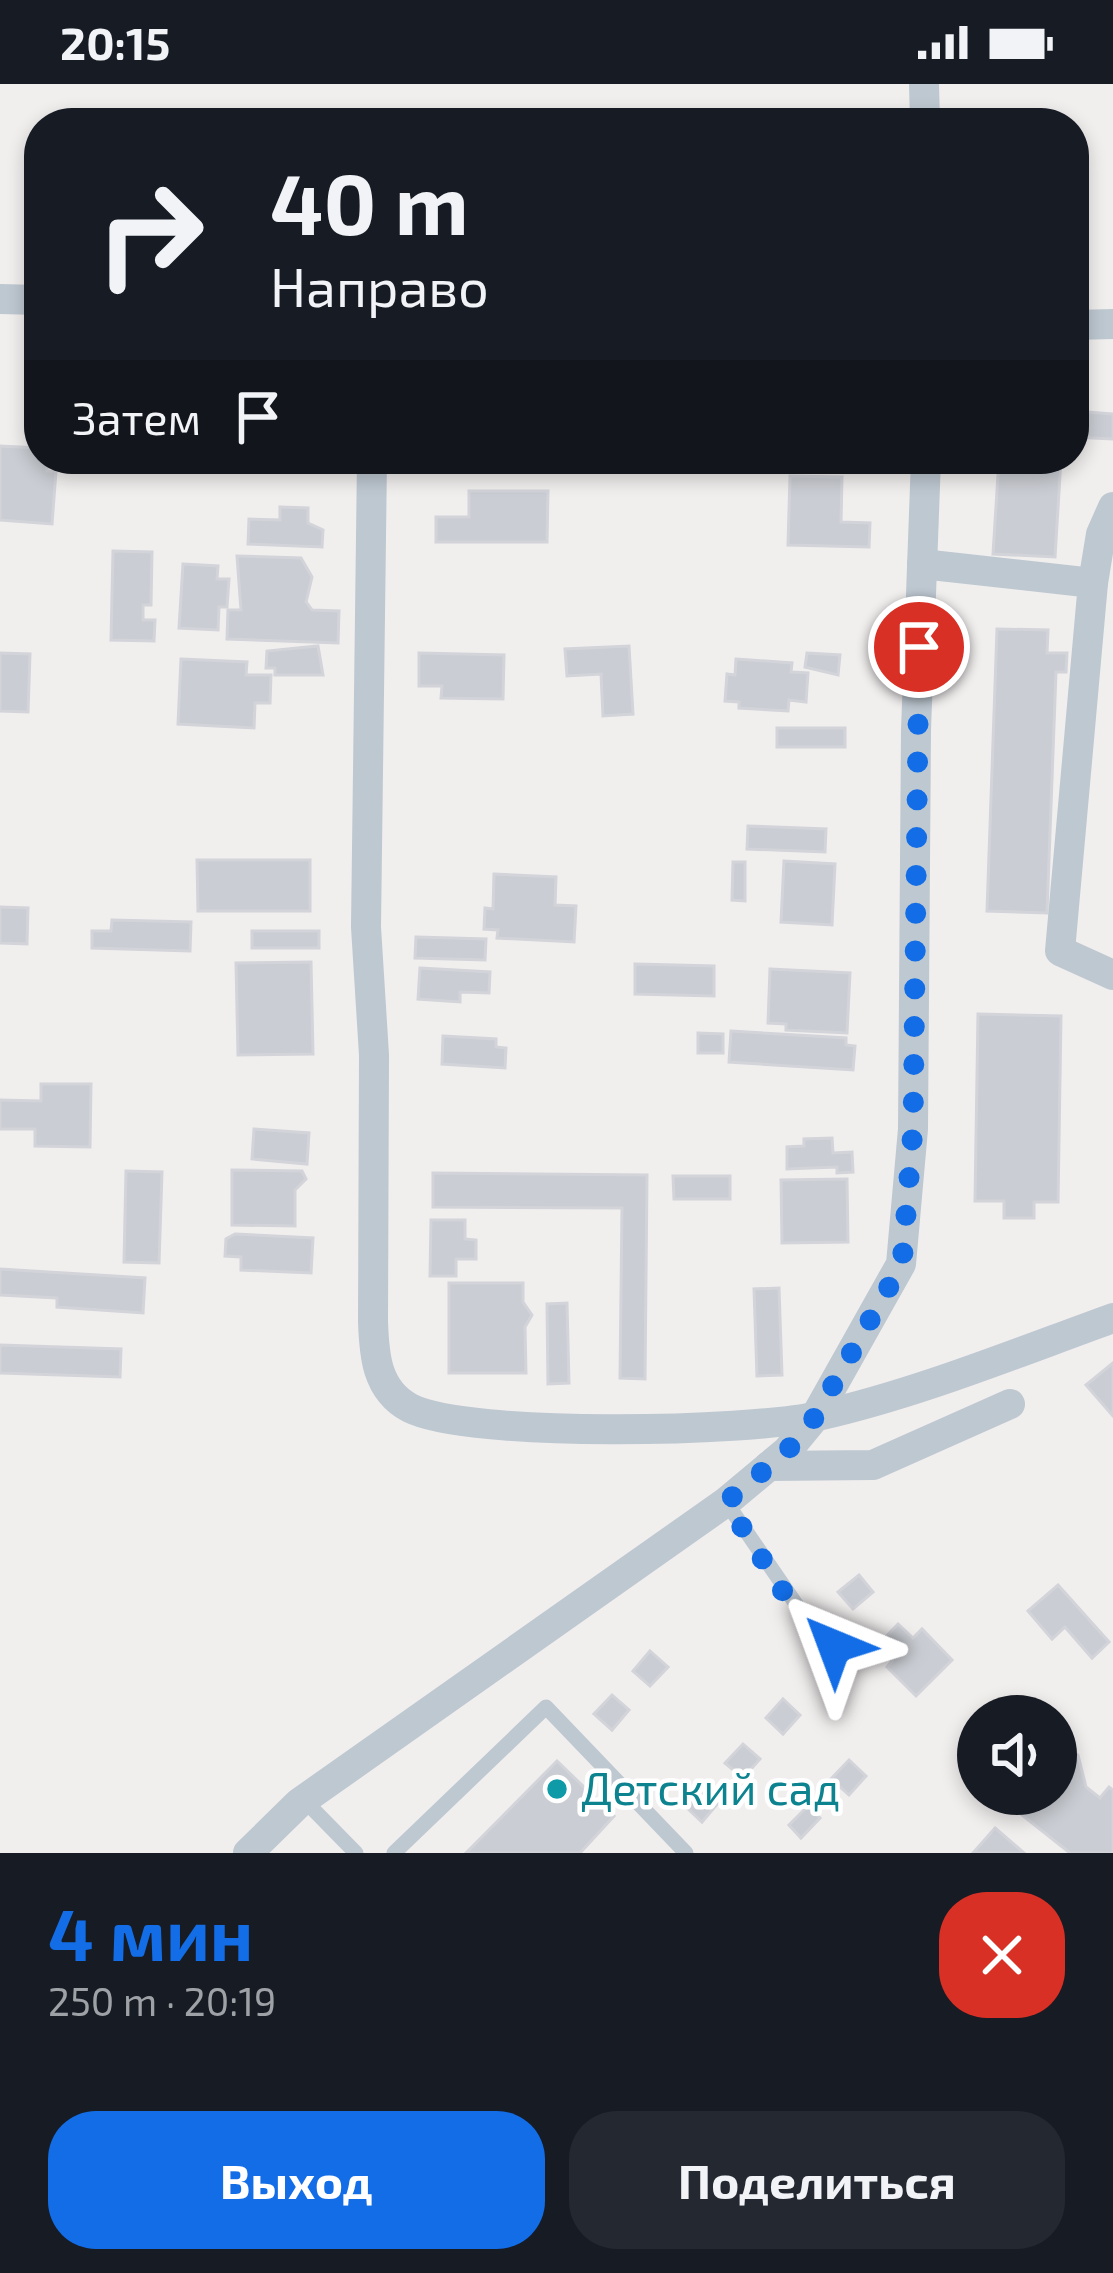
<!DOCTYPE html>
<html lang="ru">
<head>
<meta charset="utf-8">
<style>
	:root { --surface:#171b24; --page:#242831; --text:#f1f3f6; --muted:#9ea1a6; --accent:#126de6 }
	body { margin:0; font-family:"Exo 2",sans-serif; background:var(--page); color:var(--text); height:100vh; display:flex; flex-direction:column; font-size:45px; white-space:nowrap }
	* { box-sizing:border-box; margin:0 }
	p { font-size:39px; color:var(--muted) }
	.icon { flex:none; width:66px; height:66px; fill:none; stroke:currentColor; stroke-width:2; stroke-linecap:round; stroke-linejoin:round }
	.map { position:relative; height:1769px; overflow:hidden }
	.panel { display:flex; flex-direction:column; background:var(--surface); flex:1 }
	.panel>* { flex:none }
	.guide { position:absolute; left:24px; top:24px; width:1065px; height:366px; border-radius:48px; box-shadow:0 6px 18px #0003; background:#171b24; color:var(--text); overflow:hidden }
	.buttons { position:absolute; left:957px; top:1611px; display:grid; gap:24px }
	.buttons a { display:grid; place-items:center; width:120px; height:120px; border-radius:50%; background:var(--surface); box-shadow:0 6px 18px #0003; font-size:60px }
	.pin { position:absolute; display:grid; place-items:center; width:102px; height:102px; color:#fff; margin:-51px; border:6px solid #fff; border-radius:50%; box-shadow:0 3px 12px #0007 }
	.me { position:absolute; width:132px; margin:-66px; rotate:316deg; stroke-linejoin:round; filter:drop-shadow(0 0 9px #0008) }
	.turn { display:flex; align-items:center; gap:42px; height:252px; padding:0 48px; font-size:54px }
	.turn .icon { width:156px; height:156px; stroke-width:2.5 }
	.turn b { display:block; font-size:84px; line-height:102px }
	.then { display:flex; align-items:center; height:114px; padding:0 48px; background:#0003; gap:24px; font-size:45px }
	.round { display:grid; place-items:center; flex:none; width:126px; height:126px; border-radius:48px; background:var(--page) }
	.summary { display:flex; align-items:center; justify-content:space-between; height:204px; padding:0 48px }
	h1 { font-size:72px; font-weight:700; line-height:90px; color:var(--accent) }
	.button { display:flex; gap:24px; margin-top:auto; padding:24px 48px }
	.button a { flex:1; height:138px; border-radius:48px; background:var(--accent); color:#fff; font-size:48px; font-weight:700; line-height:138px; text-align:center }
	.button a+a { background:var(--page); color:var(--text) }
	.status { display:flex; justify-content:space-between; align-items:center; height:84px; padding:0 60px; background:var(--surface); direction:ltr }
	.status svg { height:33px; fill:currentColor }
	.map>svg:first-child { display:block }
	.building { fill:#cacdd3; stroke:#d2d4da; stroke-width:3 }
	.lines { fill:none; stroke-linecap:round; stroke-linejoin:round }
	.service { stroke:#bec8d1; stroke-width:15 }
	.minor { stroke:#bec8d1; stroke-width:30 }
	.route { stroke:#126de6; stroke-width:21; stroke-dasharray:0 37.8 }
	.culture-dot { fill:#0f9aa8; stroke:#fff; stroke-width:4.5 }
	.labels { text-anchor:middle; stroke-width:9; stroke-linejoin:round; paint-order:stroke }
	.culture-label { font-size:45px; fill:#0d838f; stroke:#fff; text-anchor:start }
</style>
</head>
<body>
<div class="status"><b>20:15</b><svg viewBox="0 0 49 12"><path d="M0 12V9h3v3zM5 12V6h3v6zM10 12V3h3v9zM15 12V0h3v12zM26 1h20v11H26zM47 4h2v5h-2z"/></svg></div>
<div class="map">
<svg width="1113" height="1769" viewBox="0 0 1113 1769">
	<rect width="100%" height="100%" fill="#f1eeee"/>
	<!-- building -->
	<g class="building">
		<path d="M 1074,327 L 1113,330 L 1113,355 L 1074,353 Z"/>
		<path d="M 0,362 L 39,364 L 39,375 L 47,375 L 47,387 L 56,387 L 52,440 L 0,436 Z"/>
		<path d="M 999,375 L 1061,375 L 1055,473 L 993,470 Z"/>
		<path d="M 790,392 L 842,393 L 841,438 L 870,439 L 869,463 L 788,461 Z"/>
		<path d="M 469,407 L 548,407 L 547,458 L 436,458 L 436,433 L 469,433 Z"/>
		<path d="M 280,423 L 308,424 L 308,439 L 323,446 L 322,463 L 248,460 L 249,435 L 280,436 Z"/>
		<path d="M 113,467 L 152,468 L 151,521 L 143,521 L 143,536 L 155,536 L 154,557 L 111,556 Z"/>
		<path d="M 237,472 L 301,474 L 312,493 L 306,518 L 312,526 L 339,527 L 338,559 L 227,555 L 228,526 L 241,526 Z"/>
		<path d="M 183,480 L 218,482 L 217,495 L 229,495 L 227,523 L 219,523 L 218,546 L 179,544 Z"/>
		<path d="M 997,545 L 1048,546 L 1047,569 L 1067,569 L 1066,588 L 1056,588 L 1047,829 L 987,827 Z"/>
		<path d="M 318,562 L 323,591 L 275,591 L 275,584 L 266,584 L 267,567 Z"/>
		<path d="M 629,562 L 633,630 L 603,632 L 601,590 L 567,592 L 565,565 Z"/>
		<path d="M 0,569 L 30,570 L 28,628 L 0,627 Z"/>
		<path d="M 419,569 L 504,571 L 503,615 L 441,614 L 442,602 L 419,602 Z"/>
		<path d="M 807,569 L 840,571 L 838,591 L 805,583 Z"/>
		<path d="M 181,575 L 247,578 L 246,591 L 271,591 L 270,619 L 255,619 L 254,644 L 178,640 Z"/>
		<path d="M 736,575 L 792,579 L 791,588 L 808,589 L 806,618 L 789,616 L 788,627 L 739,624 L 739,618 L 725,617 L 727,590 L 735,591 Z"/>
		<rect x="777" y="644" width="68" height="19"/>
		<path d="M 748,742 L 826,745 L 825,768 L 747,765 Z"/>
		<path d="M 197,776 L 310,776 L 310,827 L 198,827 Z"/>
		<path d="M 784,777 L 835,780 L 832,841 L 781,838 Z"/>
		<path d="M 733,778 L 745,778 L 745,817 L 732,816 Z"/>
		<path d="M 494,790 L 556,793 L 555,821 L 576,822 L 574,858 L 497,854 L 498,846 L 484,845 L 485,824 L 493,825 Z"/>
		<path d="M 0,823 L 28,824 L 27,860 L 0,859 Z"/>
		<path d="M 112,836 L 191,838 L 190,867 L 92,864 L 92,847 L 111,847 Z"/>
		<rect x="252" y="847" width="67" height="17"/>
		<path d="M 416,853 L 486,855 L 485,876 L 415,874 Z"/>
		<path d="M 311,878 L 313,970 L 238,971 L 236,879 Z"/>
		<path d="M 635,880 L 714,882 L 714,912 L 635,910 Z"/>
		<path d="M 420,884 L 490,888 L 489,909 L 460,908 L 460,918 L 418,915 Z"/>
		<path d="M 770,885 L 850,889 L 847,949 L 786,946 L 786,940 L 768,939 Z"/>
		<path d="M 978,930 L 1061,932 L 1058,1118 L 1034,1118 L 1034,1134 L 1004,1134 L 1004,1117 L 975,1117 Z"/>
		<path d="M 731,947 L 846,954 L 846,961 L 855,962 L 853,986 L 729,978 Z"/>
		<path d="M 698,949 L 723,950 L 723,969 L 698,969 Z"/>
		<path d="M 443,952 L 496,955 L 496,963 L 506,964 L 505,984 L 442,980 Z"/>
		<path d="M 41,1000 L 91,1000 L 90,1063 L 35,1062 L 35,1045 L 0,1045 L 0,1016 L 41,1017 Z"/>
		<path d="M 254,1045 L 309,1049 L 307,1080 L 252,1075 Z"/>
		<path d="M 832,1054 L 833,1069 L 852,1068 L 853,1088 L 837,1089 L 837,1083 L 787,1085 L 787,1063 L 804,1062 L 804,1055 Z"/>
		<path d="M 232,1086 L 302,1087 L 306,1095 L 295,1106 L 295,1142 L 232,1141 Z"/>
		<path d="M 126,1087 L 162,1088 L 159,1179 L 124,1178 Z"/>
		<path d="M 433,1089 L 647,1091 L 645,1295 L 620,1294 L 622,1124 L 433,1123 Z"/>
		<path d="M 673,1092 L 730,1092 L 730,1115 L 674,1115 Z"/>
		<path d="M 847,1095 L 848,1158 L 782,1159 L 781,1096 Z"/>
		<path d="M 431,1136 L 465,1136 L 465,1155 L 476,1156 L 476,1175 L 456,1175 L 456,1192 L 430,1192 Z"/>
		<path d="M 235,1150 L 313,1154 L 311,1189 L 241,1186 L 241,1173 L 225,1172 L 226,1155 Z"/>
		<path d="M 0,1185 L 145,1194 L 143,1229 L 57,1223 L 57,1214 L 0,1211 Z"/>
		<path d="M 449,1199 L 523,1199 L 523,1218 L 532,1231 L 525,1243 L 526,1289 L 449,1289 Z"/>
		<path d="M 779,1204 L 782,1291 L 757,1292 L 754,1205 Z"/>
		<path d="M 567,1219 L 569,1299 L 548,1300 L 547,1220 Z"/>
		<path d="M 0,1261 L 121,1265 L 120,1293 L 0,1289 Z"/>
		<path d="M 1113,1279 L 1113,1332 L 1086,1301 Z"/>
		<path d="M 859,1491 L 873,1508 L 853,1525 L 838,1508 Z"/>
		<path d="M 1058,1501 L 1109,1558 L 1092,1574 L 1065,1543 L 1052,1555 L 1028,1527 Z"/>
		<path d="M 898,1540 L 913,1554 L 922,1545 L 952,1576 L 916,1612 L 887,1583 L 892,1577 L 877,1562 Z"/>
		<path d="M 650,1567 L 668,1583 L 650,1602 L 633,1587 Z"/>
		<path d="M 612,1611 L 629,1626 L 612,1646 L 594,1630 Z"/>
		<path d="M 783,1615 L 800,1631 L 783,1650 L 766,1634 Z"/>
		<path d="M 1056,1654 L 1078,1671 L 1086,1703 L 1100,1714 L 1109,1703 L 1113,1706 L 1113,1769 L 1070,1769 L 1022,1731 L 1038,1710 L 1056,1710 Z"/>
		<path d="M 743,1660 L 760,1675 L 743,1694 L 725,1679 Z"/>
		<path d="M 849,1676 L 866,1692 L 849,1711 L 831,1695 Z"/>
		<path d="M 557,1677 L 614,1732 L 580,1769 L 466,1769 Z"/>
		<path d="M 702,1703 L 719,1718 L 702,1738 L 685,1722 Z"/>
		<path d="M 808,1722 L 820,1734 L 801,1754 L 789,1741 Z"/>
		<path d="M 995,1744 L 1024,1769 L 973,1769 Z"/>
	</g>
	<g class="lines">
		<!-- service -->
		<g class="service">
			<path d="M 726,1418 L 813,1545 L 854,1580"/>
			<path d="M 304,1716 L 356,1769"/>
			<path d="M 394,1769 L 546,1623 L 686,1769"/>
		</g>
		<!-- minor -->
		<g class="minor">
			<path d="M 924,0 L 925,39"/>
			<path d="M 0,215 L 39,216"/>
			<path d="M 1074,241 L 1113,240"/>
			<path d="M 372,375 L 366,843 L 374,971 L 373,1237 C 374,1270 376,1306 410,1324 C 469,1354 748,1348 818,1332 C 919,1309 1016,1269 1113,1234"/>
			<path d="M 922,480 L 1093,499 L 1060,867 L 1113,891"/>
			<path d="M 1093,499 L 1101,450 L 1113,423"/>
			<path d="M 769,1382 L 873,1381 L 1010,1320"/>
			<path d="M 248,1769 L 299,1719 L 726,1418 L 787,1367 L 815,1333 L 901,1180 L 913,1045 L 916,646 L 926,375"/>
		</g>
	</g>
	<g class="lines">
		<!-- route -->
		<path class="route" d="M 834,1562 L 784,1509 L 726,1418 L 787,1367 L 815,1333 L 902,1180 L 913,1045 L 919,563"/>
	</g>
	<!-- markers -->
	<circle class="culture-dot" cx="557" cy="1705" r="12"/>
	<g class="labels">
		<!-- culture labels -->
		<g class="culture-label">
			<text x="581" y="1721">Детский сад</text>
		</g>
	</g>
</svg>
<div class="buttons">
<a><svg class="icon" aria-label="sound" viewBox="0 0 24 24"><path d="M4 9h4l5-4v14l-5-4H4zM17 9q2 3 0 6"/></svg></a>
</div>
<div class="pin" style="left:919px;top:563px;background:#d93025"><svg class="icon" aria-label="arrive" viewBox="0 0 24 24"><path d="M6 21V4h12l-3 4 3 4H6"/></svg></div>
<svg class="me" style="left:834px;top:1562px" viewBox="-20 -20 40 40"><path d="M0-17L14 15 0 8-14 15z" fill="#126de6" stroke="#fff" stroke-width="4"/></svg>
<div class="guide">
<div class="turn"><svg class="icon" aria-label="right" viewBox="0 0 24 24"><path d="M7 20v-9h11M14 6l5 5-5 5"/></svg><div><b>40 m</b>Направо</div></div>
<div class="then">Затем<svg class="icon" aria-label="arrive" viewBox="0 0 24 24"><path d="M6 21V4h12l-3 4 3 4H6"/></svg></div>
</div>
</div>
<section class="panel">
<div class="summary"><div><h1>4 мин</h1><p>250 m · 20:19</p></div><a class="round" style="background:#d93025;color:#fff"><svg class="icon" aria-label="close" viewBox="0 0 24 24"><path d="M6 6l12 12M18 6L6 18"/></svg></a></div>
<div class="button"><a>Выход</a><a>Поделиться</a></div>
</section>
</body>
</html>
